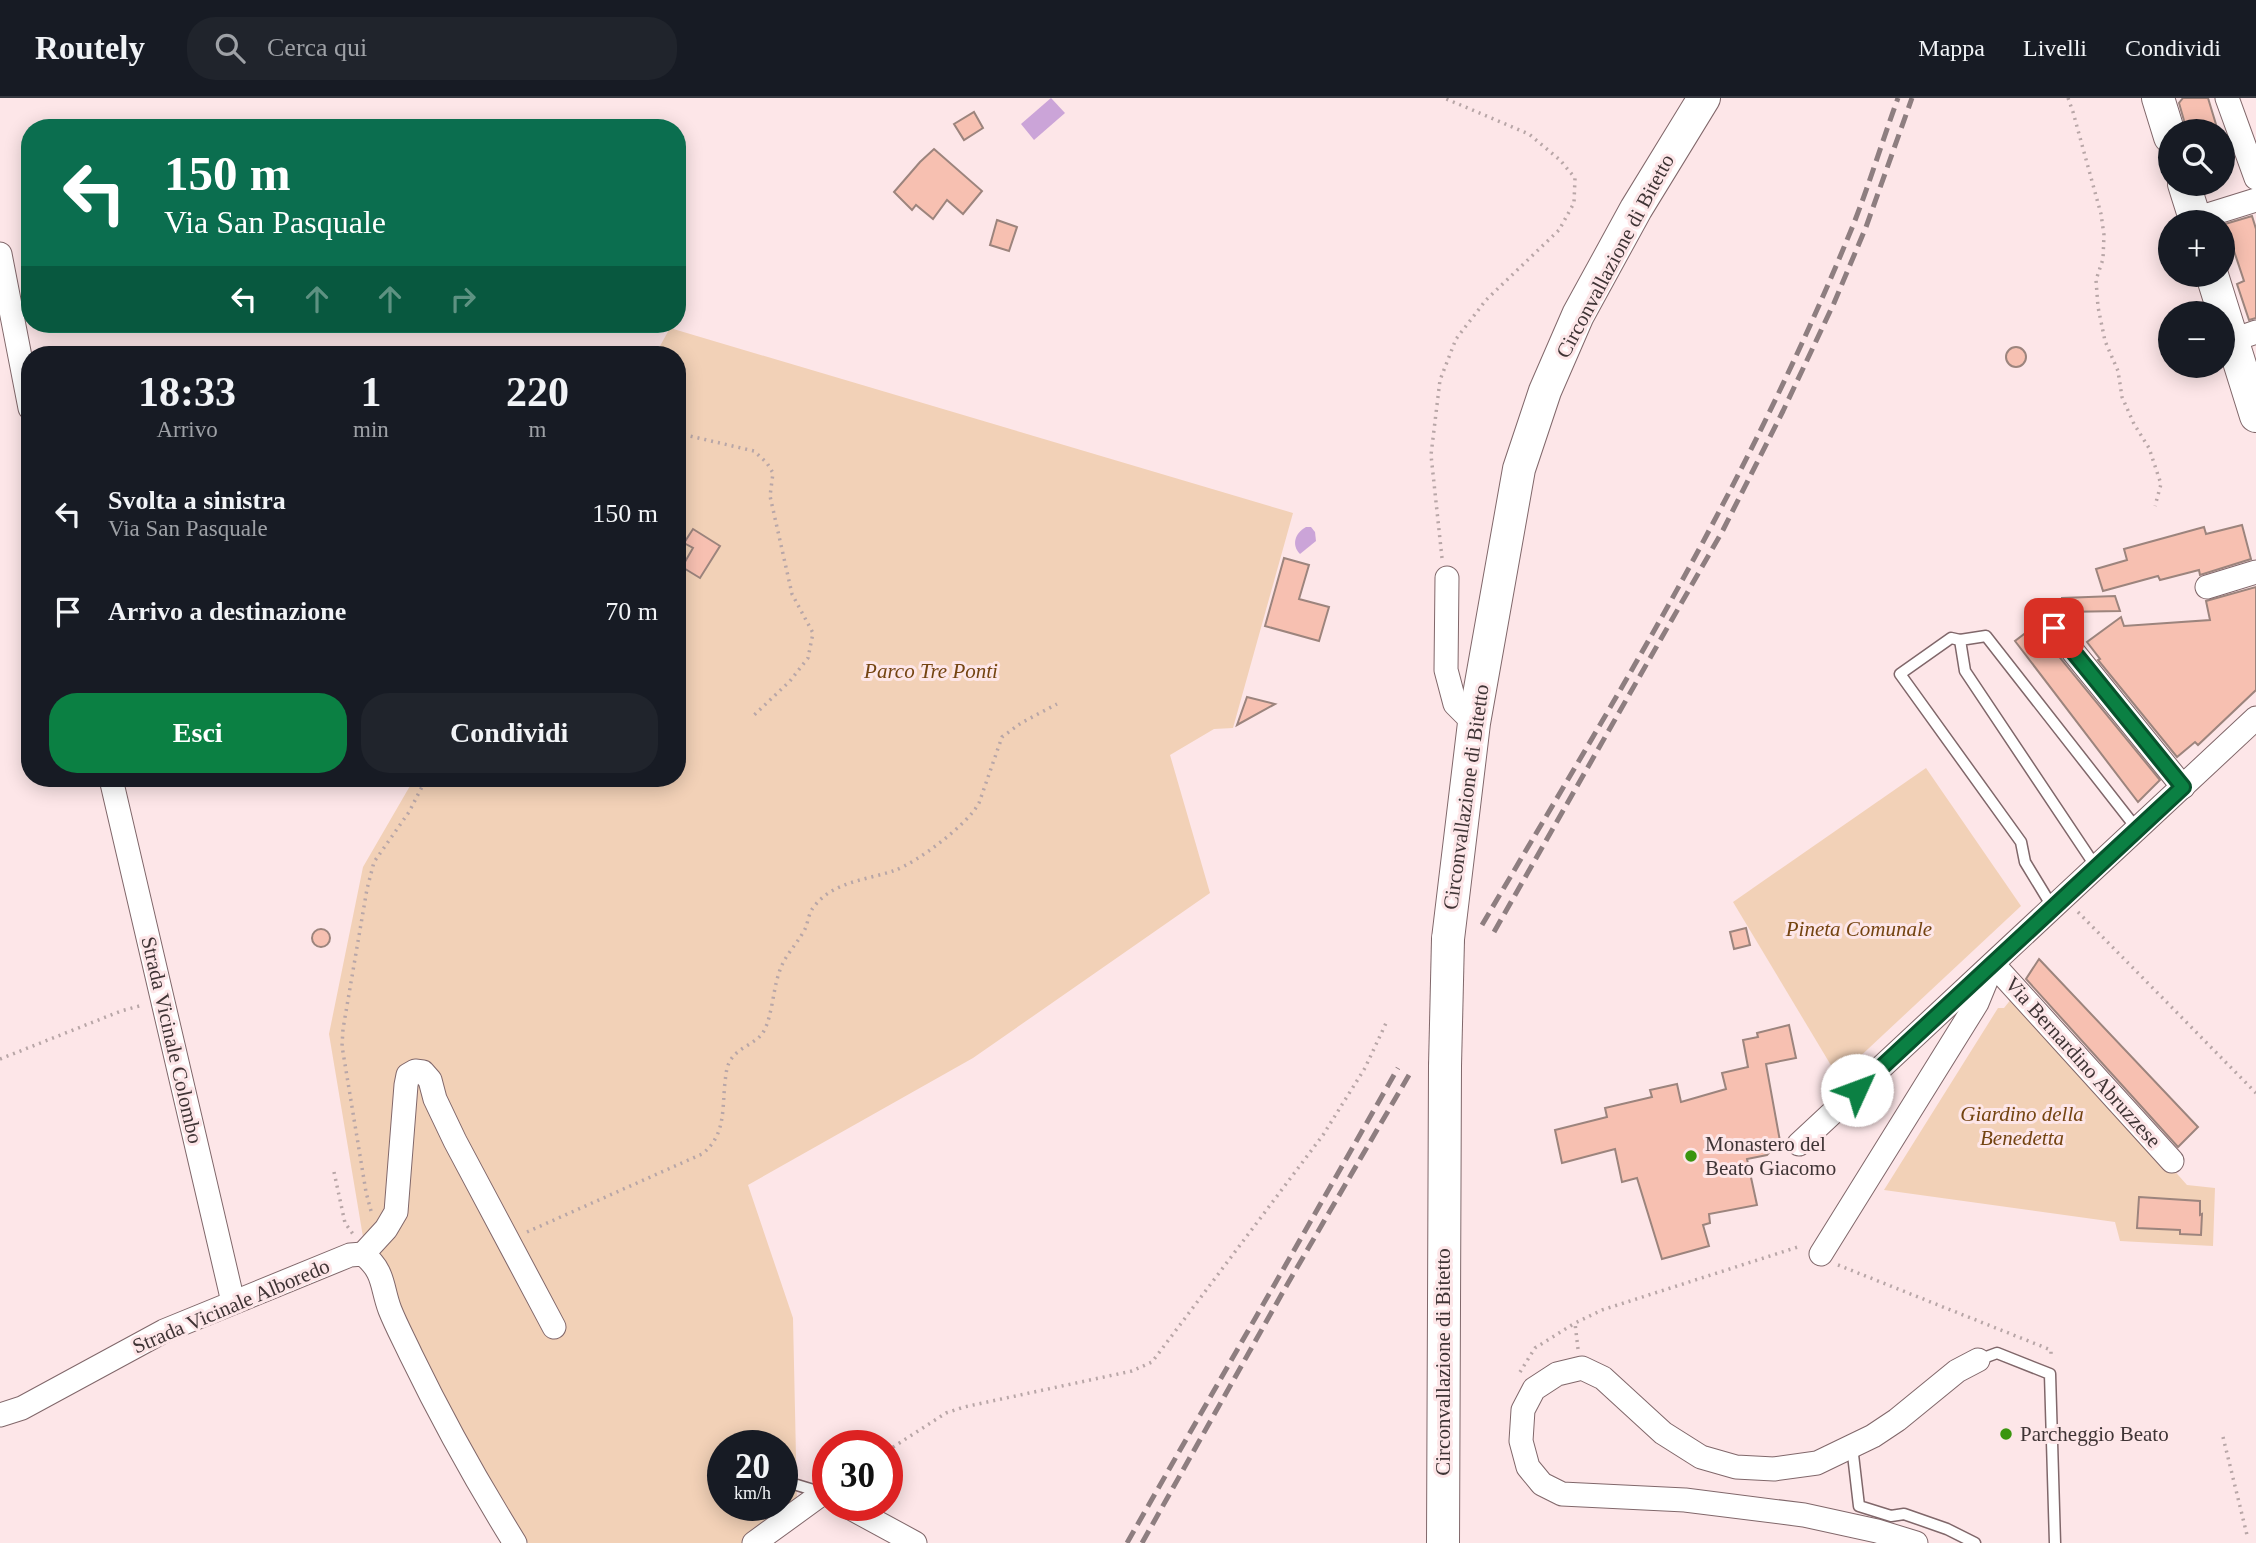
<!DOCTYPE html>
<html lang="it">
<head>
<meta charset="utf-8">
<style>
	:root { --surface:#171b24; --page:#20242c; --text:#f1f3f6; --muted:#9ea1a6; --line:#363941; --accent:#0b8043 }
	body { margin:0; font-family:"Times New Roman",serif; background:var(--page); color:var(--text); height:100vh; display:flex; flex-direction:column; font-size:26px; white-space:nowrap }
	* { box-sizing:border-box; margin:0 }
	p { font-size:23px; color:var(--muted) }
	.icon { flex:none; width:38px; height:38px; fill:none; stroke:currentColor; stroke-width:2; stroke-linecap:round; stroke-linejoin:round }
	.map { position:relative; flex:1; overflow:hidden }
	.side { position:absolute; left:21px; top:248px; width:665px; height:441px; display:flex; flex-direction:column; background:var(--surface); border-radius:28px; box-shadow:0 4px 18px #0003 }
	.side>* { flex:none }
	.hud { position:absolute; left:21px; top:21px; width:665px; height:214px; border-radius:28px; box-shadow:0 4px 18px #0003; background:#0b6e4f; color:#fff; overflow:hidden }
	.controls { position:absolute; left:2158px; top:21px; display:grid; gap:14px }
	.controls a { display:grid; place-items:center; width:77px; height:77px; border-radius:50%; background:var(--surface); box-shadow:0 4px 18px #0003; font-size:35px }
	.speed { position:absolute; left:707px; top:1332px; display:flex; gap:14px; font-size:35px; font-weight:700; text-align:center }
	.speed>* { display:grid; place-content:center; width:91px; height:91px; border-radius:50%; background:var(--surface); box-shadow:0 4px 18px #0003; line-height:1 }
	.speed small { font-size:18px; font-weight:400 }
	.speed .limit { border:10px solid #d22; background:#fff; color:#111 }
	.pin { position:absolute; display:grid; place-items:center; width:60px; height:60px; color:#fff; margin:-30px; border-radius:14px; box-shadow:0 4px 10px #0006 }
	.me { position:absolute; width:77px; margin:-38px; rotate:47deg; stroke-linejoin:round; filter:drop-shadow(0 0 5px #0008) }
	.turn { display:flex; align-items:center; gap:24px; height:147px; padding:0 28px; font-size:32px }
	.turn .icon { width:91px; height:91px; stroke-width:2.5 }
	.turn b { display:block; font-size:49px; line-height:60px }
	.lanes { display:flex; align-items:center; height:66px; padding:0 28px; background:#0003; justify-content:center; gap:35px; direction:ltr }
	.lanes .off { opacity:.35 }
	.eta { display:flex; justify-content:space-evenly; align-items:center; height:119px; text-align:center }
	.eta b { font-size:42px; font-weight:600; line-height:49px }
	.primary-button { display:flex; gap:14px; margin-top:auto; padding:14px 28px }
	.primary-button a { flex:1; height:80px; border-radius:28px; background:var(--accent); color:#fff; font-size:28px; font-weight:600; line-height:80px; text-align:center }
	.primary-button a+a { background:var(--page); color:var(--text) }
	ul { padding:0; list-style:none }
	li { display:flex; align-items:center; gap:21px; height:98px; padding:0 28px }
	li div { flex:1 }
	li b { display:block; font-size:26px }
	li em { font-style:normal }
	header { display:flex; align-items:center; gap:42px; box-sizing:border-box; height:98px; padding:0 35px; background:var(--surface); border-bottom:2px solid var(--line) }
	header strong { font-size:33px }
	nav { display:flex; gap:38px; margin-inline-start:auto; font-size:24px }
	.search { width:490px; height:63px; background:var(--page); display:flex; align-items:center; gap:18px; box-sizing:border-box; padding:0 24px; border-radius:28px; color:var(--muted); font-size:26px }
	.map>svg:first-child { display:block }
	.green { fill:#f2d1b7; fill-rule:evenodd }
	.water { fill:#cba4d8 }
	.building { fill:#f7c0b1; stroke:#9c847d; stroke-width:2 }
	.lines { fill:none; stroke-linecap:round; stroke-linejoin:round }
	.lane-casing { stroke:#80676a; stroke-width:13 }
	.street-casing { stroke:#80676a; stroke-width:25 }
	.secondary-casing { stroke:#80676a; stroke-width:34 }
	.path { stroke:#b8a6a7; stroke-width:3.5; stroke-dasharray:2 5; stroke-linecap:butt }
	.lane { stroke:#fff; stroke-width:10 }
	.street { stroke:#fff; stroke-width:23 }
	.secondary { stroke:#fff; stroke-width:32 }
	.rail { stroke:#8e7e80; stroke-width:5; stroke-dasharray:14 7; stroke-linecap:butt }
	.secondary-bridge-casing { stroke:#80676a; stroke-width:34; stroke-linecap:butt }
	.secondary-bridge { stroke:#fff; stroke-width:32 }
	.route-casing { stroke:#07532c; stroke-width:18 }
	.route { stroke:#0b8043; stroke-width:12 }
	.poi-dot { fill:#3a950f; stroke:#fde6e8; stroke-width:2.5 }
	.labels { text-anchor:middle; stroke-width:6; stroke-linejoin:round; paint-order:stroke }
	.street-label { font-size:21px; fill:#3f3435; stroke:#fde6e8 }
	.park-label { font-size:21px; font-style:italic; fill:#744411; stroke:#fde6e8 }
	.poi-label { font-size:21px; fill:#3f3435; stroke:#fde6e8; text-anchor:start }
</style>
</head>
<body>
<header>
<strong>Routely</strong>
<div class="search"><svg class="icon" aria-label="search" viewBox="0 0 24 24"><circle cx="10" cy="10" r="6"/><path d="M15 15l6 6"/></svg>Cerca qui</div>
<nav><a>Mappa</a><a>Livelli</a><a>Condividi</a></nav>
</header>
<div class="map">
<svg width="2256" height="1445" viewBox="0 0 2256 1445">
	<rect width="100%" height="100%" fill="#fde6e8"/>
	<!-- green -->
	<g class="green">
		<path d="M 670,230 L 1293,415 L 1233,630 L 1214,631 L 1170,657 L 1210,795 L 973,960 L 748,1087 L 793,1220 L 797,1405 L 742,1445 L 528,1445 L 473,1356 L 400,1221 L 385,1164 L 363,1139 L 329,936 L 363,769 L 414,681 L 677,681 L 677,257 L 655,257 ZM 723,1348 L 782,1348 L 782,1407 L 723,1407 Z"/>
		<path d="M 1926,670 L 2021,808 L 1838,979 L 1733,804 Z"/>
		<path d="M 2012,900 L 2021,900 L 2187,1087 L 2215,1090 L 2213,1148 L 2120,1143 L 2115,1124 L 1884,1092 L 1998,910 L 2004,910 Z"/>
	</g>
	<!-- water -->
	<g class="water">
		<path d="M 1051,0 L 1065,15 L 1034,42 L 1021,26 Z"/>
		<path d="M 1306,429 L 1311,429 L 1315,434 L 1316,443 L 1300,456 C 1291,447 1295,435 1306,429 Z"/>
	</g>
	<!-- building -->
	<g class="building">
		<path d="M 2183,0 L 2208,0 L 2218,33 L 2187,33 L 2179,5 Z"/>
		<path d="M 974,14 L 983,30 L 964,42 L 954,26 Z"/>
		<path d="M 934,51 L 982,93 L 963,116 L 947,102 L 933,121 L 916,107 L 912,112 L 894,94 L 920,64 Z"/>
		<path d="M 2252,118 L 2256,131 L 2256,220 L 2249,222 L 2237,186 L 2244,183 L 2225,126 Z"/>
		<path d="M 997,122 L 1017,129 L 1009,153 L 990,147 Z"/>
		<circle cx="2016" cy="259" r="10"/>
		<path d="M 2242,427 L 2251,461 L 2200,477 L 2199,472 L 2160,482 L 2158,478 L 2103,493 L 2096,471 L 2127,462 L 2124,451 L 2204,429 L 2206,436 Z"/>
		<path d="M 693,431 L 720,448 L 700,480 L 682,469 L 693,450 L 684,445 Z"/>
		<path d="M 1284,460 L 1309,467 L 1299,501 L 1329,509 L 1319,543 L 1265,528 Z"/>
		<path d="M 2256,489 L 2256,592 L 2198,647 L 2195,644 L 2177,659 L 2098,562 L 2100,561 L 2087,544 L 2121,519 L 2124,528 L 2210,522 L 2206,503 Z"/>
		<path d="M 2115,498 L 2120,513 L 2062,514 L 2062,500 Z"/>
		<path d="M 2036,527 L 2043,539 L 2160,682 L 2138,704 L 2015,543 Z"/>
		<path d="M 1247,599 L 1275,606 L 1237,627 Z"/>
		<path d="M 1746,830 L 1750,847 L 1734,851 L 1730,834 Z"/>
		<circle cx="321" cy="840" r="9"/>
		<path d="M 2039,861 L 2198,1029 L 2178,1049 L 2026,881 Z"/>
		<path d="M 1789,927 L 1796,960 L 1766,966 L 1780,1043 L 1767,1057 L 1747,1061 L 1757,1107 L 1709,1116 L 1710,1125 L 1703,1127 L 1709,1148 L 1662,1161 L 1637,1080 L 1622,1084 L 1615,1051 L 1562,1065 L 1555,1032 L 1607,1019 L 1605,1010 L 1652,999 L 1650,992 L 1677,986 L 1681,1004 L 1726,991 L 1722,975 L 1748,969 L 1743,942 L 1758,939 L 1757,935 Z"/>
		<path d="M 2139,1099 L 2200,1103 L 2200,1117 L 2202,1116 L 2201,1137 L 2180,1136 L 2180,1132 L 2137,1130 Z"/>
	</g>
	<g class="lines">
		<defs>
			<g id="lane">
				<path d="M 1960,542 L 1951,540 L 1900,576 L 2021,744 L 2025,764 L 2053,810"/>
				<path d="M 2096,769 L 1965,573 L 1960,542 L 1986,538 L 2137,731"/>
				<path d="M 1978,1262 L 1997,1255 L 2050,1276 L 2055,1445"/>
				<path d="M 1852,1348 L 1859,1408 L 1891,1418 L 1904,1416 L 1947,1431 L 1975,1445"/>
				<path d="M 797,1387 L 820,1394"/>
			</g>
			<g id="street">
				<path d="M 2227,0 L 2256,80"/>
				<path d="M 2195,121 L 2256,102"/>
				<path d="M 0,156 L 30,310"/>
				<path d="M 2233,242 L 2256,234"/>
				<path d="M 1447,480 L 1446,572 L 1455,606 L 1474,625"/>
				<path d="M 2207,489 L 2256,474"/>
				<path d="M 2054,530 L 2183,689"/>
				<path d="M 111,681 L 233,1204"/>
				<path d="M 1799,1046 L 2256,620"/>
				<path d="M 363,1156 L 386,1131 L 396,1114 L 406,987 L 408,977 L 415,973 L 423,974 L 430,982 L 435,1001 L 455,1043 L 554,1229"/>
				<path d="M 1821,1156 L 1977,905 L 1993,866 L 2172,1063"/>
				<path d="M 0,1317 L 22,1310 L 164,1233 L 350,1157 L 363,1156 C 385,1174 381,1188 390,1212 C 396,1227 404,1242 411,1257 C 442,1321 477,1384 515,1445"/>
				<path d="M 845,1407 L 915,1445"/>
				<path d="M 754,1445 L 823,1395 L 828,1397"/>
				<path d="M 1916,1445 L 1877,1433 L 1804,1417 L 1685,1402 L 1562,1396 L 1542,1386 L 1528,1369 L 1521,1343 L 1523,1312 L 1534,1291 L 1557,1276 L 1582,1270 L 1603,1280 L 1663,1335 L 1701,1359 L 1736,1369 L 1774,1371 L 1817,1365 L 1873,1338 L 1897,1322 L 1957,1273 L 1978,1262"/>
			</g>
			<g id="secondary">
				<path d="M 2158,0 L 2170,39"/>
				<path d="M 2184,86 L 2196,124"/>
				<path d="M 2212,177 L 2256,318"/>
				<path d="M 1448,841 L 1474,625 L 1519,371 L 1545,293 L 1578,217 L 1636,111 L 1704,0"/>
				<path d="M 1443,1445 L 1445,968"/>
			</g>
		</defs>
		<!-- lane casing -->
		<use href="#lane" class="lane-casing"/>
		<!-- street casing -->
		<use href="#street" class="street-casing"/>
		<!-- secondary casing -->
		<use href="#secondary" class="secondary-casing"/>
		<!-- path -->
		<g class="path">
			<path d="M 2068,0 L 2073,14 L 2101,116 L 2104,137 L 2103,161 L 2096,182 L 2098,209 L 2105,243 L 2118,273 L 2122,299 L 2134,326 L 2149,350 L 2161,386 L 2155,408"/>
			<path d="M 677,335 L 754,353 L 767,365 L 773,375 L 770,398 L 792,496 L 813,535 L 808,560 L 790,583 L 751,620"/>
			<path d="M 1442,460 L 1431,357 L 1440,282 L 1456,241 L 1486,202 L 1559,132 L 1574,105 L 1575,80 L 1560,62 L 1529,36 L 1444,0"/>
			<path d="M 2078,814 L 2256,995"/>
			<path d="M 0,961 L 121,913 L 143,907"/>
			<path d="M 334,1074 L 345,1125 L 353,1136"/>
			<path d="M 371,1113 L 366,1094 L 342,948 L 343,931 L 367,791 L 374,764 L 409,714 L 426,681"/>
			<path d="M 527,1134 L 702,1056 C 726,1037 722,1012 725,984 C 726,977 726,970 730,963 C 737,950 753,947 762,936 C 772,922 773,891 779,875 C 784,857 798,846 806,829 C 808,823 809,815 813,810 C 831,784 866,782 893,773 C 917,765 968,726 979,705 L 1002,639 L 1021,625 L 1057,606"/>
			<path d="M 1838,1167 L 2051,1252 L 2051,1260"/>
			<path d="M 1578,1251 L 1575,1225 L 1602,1212 L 1801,1148"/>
			<path d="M 1520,1274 L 1535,1250 L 1575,1225"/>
			<path d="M 2223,1339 L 2247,1437"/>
			<path d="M 887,1353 L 946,1315 L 964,1309 L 1132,1273 L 1152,1264 L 1323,1037 L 1365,970 L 1387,923"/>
		</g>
		<!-- lane -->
		<use href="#lane" class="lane"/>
		<!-- street -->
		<use href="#street" class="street"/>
		<!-- secondary -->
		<use href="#secondary" class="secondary"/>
		<!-- rail -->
		<g class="rail">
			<path d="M 1482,827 C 1560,694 1640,563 1712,427 C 1764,329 1812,228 1854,125 C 1870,84 1883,41 1898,0"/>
			<path d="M 1494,834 L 1723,432 L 1783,313 L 1834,205 L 1866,129 L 1912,0"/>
			<path d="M 1127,1445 L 1398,970"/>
			<path d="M 1142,1445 L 1284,1192 L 1409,977"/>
		</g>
		<defs>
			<path id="secondary-bridge" d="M 1445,968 L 1448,841"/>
		</defs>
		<!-- secondary-bridge casing -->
		<use href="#secondary-bridge" class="secondary-bridge-casing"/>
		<!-- secondary-bridge -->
		<use href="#secondary-bridge" class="secondary-bridge"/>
	</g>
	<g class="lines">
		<defs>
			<path id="route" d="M 1857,992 L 2183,689 L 2054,530"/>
		</defs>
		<!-- route casing -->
		<use href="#route" class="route-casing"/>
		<!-- route -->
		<use href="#route" class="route"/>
	</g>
	<!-- markers -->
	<g class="poi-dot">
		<circle cx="1691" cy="1058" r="7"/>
		<circle cx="2006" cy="1336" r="7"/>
	</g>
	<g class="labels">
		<!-- street labels -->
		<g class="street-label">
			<text transform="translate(1615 158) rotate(-62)" y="7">Circonvallazione di Bitetto</text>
			<text transform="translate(1466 699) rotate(-82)" y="7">Circonvallazione di Bitetto</text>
			<text transform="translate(172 942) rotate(77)" y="7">Strada Vicinale Colombo</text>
			<text transform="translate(2083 964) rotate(48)" y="7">Via Bernardino Abruzzese</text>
			<text transform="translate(231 1208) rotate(-23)" y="7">Strada Vicinale Alboredo</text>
			<text transform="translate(1443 1264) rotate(-90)" y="7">Circonvallazione di Bitetto</text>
		</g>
		<!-- park labels -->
		<g class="park-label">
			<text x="931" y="580">Parco Tre Ponti</text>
			<text x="1859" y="838">Pineta Comunale</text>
			<text x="2022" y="1023">Giardino della<tspan x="2022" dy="24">Benedetta</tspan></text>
		</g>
		<!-- poi labels -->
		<g class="poi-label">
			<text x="1705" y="1053">Monastero del<tspan x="1705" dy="24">Beato Giacomo</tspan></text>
			<text x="2020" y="1343">Parcheggio Beato</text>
		</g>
	</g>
</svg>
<div class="controls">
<a><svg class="icon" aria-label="search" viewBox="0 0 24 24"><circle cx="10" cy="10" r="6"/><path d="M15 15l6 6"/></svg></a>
<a>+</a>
<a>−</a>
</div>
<div class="speed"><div>20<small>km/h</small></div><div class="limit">30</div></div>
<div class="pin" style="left:2054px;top:530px;background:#d93025"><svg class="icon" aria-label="arrive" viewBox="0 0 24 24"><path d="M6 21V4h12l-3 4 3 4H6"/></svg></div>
<svg class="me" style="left:1857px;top:992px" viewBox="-20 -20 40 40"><circle r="19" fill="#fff"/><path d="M0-13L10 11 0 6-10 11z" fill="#0b8043"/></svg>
<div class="hud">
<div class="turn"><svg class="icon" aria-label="left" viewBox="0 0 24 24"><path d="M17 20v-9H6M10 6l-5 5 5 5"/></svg><div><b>150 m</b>Via San Pasquale</div></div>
<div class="lanes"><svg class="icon" aria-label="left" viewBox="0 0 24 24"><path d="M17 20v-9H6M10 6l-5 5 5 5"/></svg><svg class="icon off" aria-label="ahead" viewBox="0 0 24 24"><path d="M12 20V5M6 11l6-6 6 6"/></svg><svg class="icon off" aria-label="ahead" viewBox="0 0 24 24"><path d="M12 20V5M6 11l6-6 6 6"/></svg><svg class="icon off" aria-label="right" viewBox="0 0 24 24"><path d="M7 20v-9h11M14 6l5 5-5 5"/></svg></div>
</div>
<section class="side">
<div class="eta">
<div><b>18:33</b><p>Arrivo</p></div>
<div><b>1</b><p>min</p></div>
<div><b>220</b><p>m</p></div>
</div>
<ul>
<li><svg class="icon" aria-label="left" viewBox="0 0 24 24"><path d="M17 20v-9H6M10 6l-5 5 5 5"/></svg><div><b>Svolta a sinistra</b><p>Via San Pasquale</p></div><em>150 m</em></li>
<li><svg class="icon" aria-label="arrive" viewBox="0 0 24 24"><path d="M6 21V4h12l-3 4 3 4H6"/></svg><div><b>Arrivo a destinazione</b></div><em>70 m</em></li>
</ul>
<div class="primary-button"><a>Esci</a><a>Condividi</a></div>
</section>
</div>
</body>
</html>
